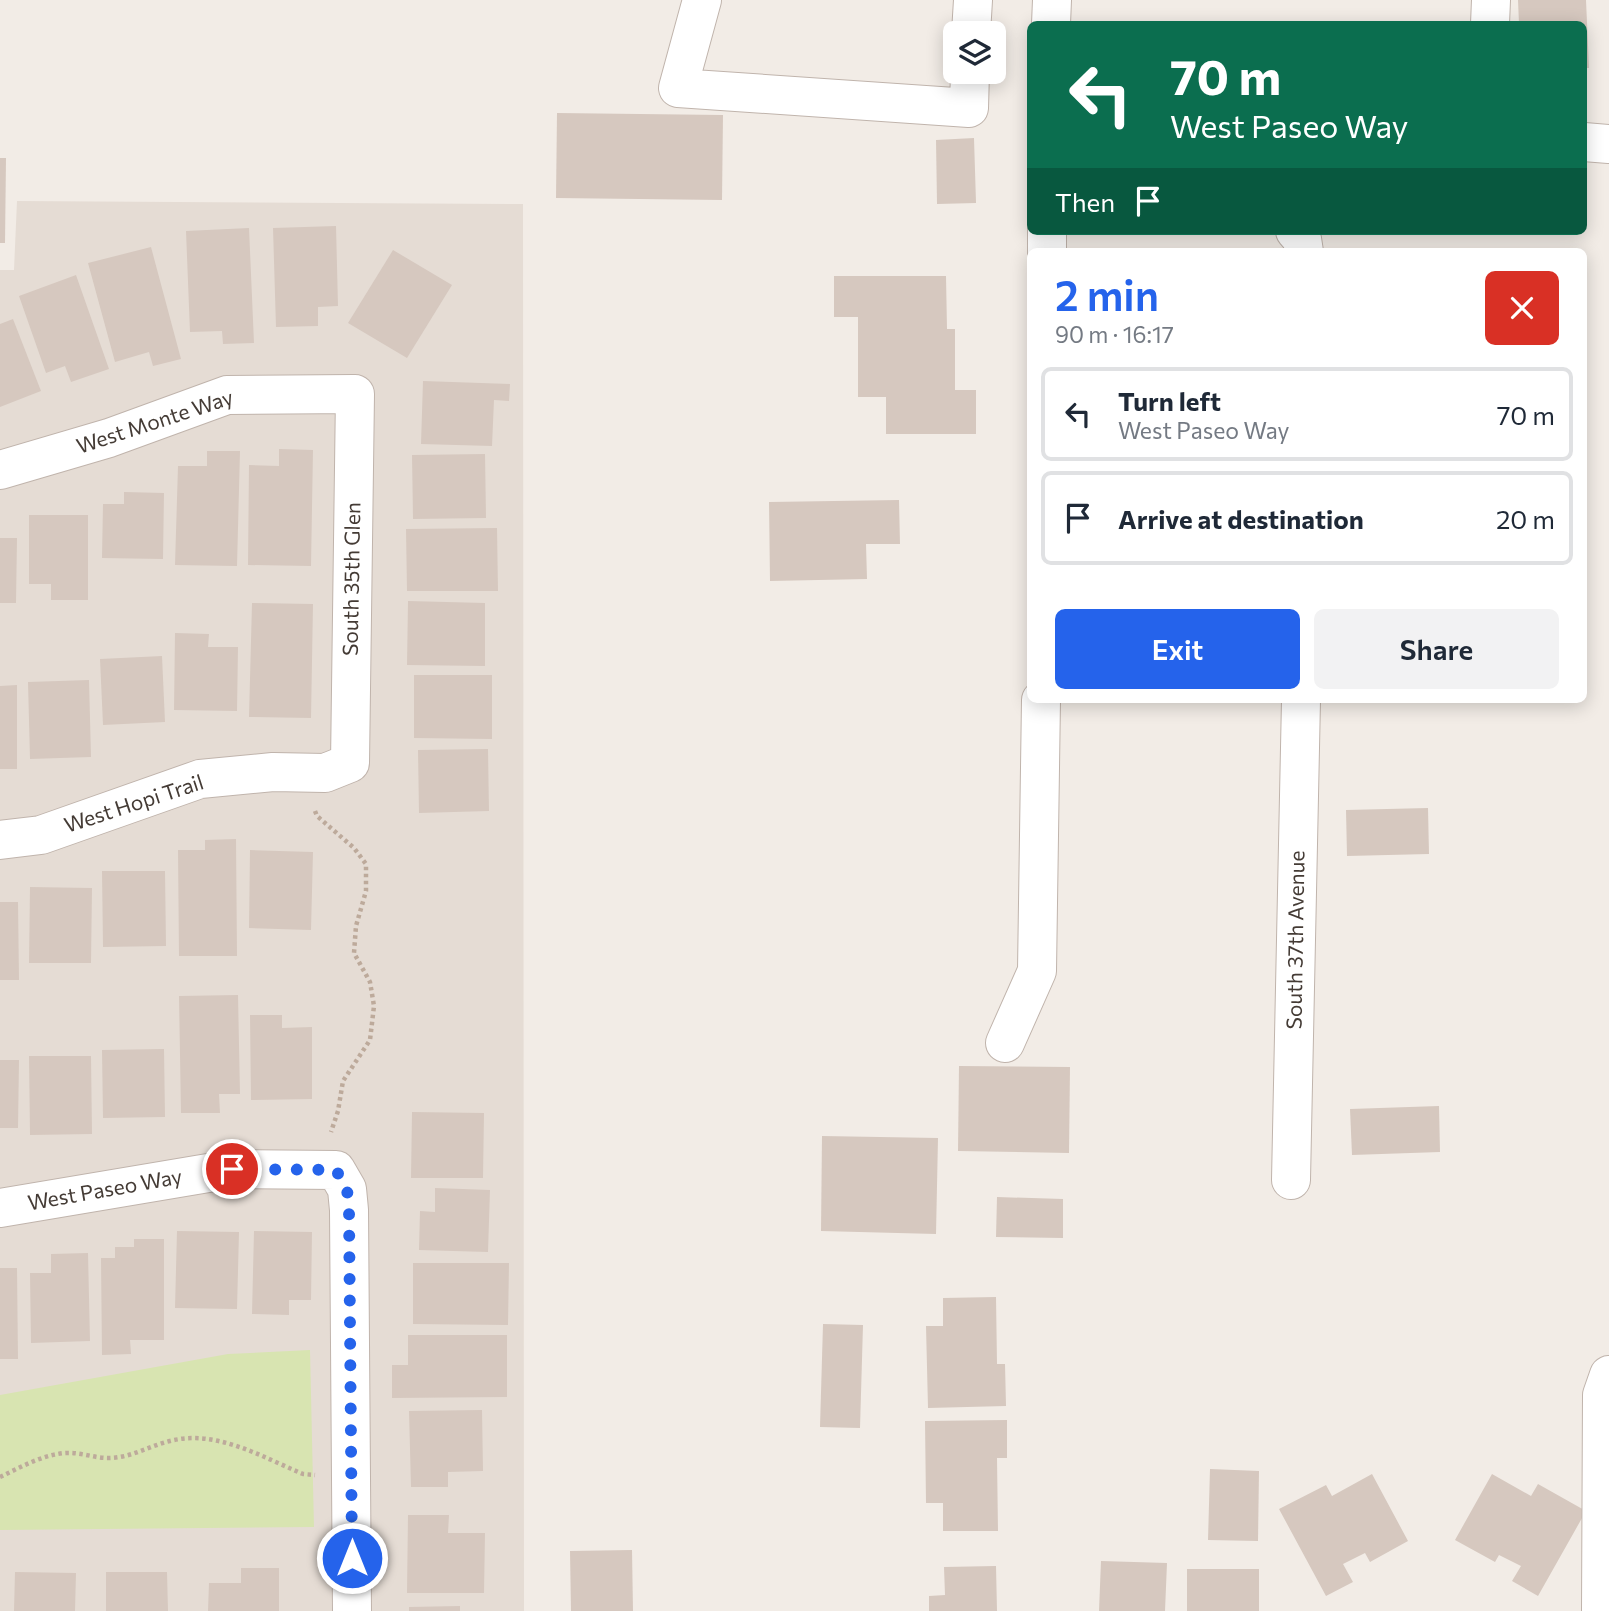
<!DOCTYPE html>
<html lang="en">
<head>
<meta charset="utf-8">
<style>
	:root { --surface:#fff; --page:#f2f2f3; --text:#1f2937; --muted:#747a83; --line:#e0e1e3; --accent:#2563eb }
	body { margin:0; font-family:Commissioner,sans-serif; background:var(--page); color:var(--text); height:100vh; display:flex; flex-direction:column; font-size:26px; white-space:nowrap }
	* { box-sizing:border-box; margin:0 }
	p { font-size:23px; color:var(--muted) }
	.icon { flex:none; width:38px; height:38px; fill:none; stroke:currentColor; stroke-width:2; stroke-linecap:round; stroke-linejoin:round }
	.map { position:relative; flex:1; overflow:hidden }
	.side { position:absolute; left:1027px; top:248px; width:560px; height:455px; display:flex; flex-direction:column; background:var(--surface); border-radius:10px; box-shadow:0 4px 18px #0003 }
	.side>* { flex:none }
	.hud { position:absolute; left:1027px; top:21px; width:560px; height:214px; border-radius:10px; box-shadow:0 4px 18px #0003; background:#0b6e4f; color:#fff; overflow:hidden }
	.buttons { position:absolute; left:943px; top:21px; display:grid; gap:14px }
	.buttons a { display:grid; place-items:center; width:63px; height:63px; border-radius:10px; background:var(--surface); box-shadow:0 4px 18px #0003; font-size:35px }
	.pin { position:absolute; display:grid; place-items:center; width:60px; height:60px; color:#fff; margin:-30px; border:4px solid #fff; border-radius:50%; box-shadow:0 2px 7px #0007 }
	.me { position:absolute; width:77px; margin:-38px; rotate:0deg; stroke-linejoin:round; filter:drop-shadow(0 0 5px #0008) }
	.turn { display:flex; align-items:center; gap:24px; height:147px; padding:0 28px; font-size:32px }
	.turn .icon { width:91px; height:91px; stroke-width:2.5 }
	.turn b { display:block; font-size:49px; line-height:60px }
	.then { display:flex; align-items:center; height:66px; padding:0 28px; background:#0003; gap:14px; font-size:26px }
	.round { display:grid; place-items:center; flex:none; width:74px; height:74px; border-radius:10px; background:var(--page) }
	.headline { display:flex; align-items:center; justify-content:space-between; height:119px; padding:0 28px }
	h1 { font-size:42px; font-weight:600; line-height:52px; color:var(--accent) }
	.cta { display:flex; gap:14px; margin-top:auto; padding:14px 28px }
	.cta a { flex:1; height:80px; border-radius:10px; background:var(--accent); color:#fff; font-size:28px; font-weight:600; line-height:80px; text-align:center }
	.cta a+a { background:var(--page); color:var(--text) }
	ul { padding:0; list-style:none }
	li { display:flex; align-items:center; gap:21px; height:94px; margin:0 14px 10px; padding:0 14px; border:4px solid var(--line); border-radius:10px }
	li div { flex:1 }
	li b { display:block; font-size:26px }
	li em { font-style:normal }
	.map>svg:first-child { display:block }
	.residential { fill:#e5dcd4 }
	.green { fill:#d8e4b1 }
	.building { fill:#d6c8bf }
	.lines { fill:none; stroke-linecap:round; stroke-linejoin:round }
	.minor-casing { stroke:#c0b4ac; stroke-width:40 }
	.path { stroke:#bdaa9b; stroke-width:4.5; stroke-dasharray:3.5 3.5; stroke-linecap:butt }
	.minor { stroke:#fff; stroke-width:38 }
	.route { stroke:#2563eb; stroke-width:12; stroke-dasharray:0 21.6 }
	.labels { text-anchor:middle; stroke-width:6; stroke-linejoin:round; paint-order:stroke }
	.street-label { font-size:21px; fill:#443b35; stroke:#fff }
</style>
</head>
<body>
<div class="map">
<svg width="1609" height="1611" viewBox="0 0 1609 1611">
	<rect width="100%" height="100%" fill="#f2ece6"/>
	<!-- residential -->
	<path class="residential" d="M 17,201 L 523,204 L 524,1611 L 0,1611 L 0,270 L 14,270 Z"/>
	<!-- green -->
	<path class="green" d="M 310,1350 L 314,1527 L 0,1530 L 0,1395 L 228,1354 Z"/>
	<!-- building -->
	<g class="building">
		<path d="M 1518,0 L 1586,0 L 1589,68 L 1584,68 L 1584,24 L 1519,24 Z"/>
		<path d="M 557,113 L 723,115 L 722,200 L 556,198 Z"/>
		<path d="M 974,138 L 976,203 L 937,204 L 936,140 Z"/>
		<path d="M 0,158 L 6,158 L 5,243 L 0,243 Z"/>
		<path d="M 336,226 L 338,306 L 318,307 L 318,326 L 276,327 L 273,228 Z"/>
		<path d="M 249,228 L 254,343 L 223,344 L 222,331 L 190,332 L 186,231 Z"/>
		<path d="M 151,247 L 181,359 L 153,366 L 149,352 L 115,362 L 88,263 Z"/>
		<path d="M 393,250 L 452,285 L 407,358 L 348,323 Z"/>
		<path d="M 76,275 L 109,369 L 71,382 L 65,366 L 46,373 L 19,296 Z"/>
		<path d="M 834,276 L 946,276 L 947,329 L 955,329 L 955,390 L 976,390 L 976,434 L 886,434 L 886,397 L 858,397 L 858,317 L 834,317 Z"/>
		<path d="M 13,319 L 41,391 L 0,407 L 0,324 Z"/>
		<path d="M 423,381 L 510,384 L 509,401 L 494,400 L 492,446 L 421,444 Z"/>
		<path d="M 279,449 L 313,450 L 311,566 L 248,565 L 249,465 L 279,466 Z"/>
		<path d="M 207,451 L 240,451 L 237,566 L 175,565 L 178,466 L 207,466 Z"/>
		<path d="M 485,454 L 486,518 L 413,519 L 412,455 Z"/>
		<path d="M 124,492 L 164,493 L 163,559 L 102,558 L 103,504 L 124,504 Z"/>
		<path d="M 899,500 L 900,544 L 866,544 L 867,579 L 770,581 L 769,502 Z"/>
		<path d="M 29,515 L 88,515 L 88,600 L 51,600 L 51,584 L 29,584 Z"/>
		<path d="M 497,528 L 498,591 L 407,591 L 406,529 Z"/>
		<path d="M 0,538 L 17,538 L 16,603 L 0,603 Z"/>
		<path d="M 408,601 L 485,603 L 485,666 L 407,665 Z"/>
		<path d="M 252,603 L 313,604 L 311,718 L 249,717 Z"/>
		<path d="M 175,633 L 209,634 L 208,647 L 238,647 L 237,711 L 174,710 Z"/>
		<path d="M 162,656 L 165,722 L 103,725 L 100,659 Z"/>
		<path d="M 414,675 L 492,675 L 492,739 L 414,738 Z"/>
		<path d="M 89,680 L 91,757 L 30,759 L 28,682 Z"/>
		<path d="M 17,685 L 17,769 L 0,769 L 0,686 Z"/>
		<path d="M 488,749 L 489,811 L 419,813 L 418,750 Z"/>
		<path d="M 1428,808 L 1429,854 L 1347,856 L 1346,810 Z"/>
		<path d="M 236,839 L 237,956 L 179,956 L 178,850 L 205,850 L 205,840 Z"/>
		<path d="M 250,850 L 313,852 L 311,930 L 249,928 Z"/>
		<path d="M 102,871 L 165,871 L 166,946 L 103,947 Z"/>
		<path d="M 30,887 L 92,888 L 91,963 L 29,963 Z"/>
		<path d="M 0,902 L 18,902 L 19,980 L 0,980 Z"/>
		<path d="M 238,995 L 240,1094 L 219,1094 L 220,1113 L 181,1113 L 179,996 Z"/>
		<path d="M 250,1015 L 282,1015 L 282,1028 L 312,1027 L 312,1099 L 251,1100 Z"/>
		<path d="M 164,1049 L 165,1117 L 103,1118 L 102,1050 Z"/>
		<path d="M 29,1056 L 91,1056 L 92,1134 L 30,1135 Z"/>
		<path d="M 0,1060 L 19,1060 L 18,1128 L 0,1128 Z"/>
		<path d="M 959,1066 L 1070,1067 L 1069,1153 L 958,1151 Z"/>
		<path d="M 1439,1106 L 1440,1152 L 1352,1155 L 1350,1109 Z"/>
		<path d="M 412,1112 L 484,1113 L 483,1178 L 411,1178 Z"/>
		<path d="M 822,1136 L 938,1138 L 936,1234 L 821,1231 Z"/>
		<path d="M 435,1188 L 490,1190 L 488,1252 L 419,1250 L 420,1211 L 435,1212 Z"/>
		<path d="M 997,1197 L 1063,1199 L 1063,1238 L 996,1237 Z"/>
		<path d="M 177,1231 L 239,1232 L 237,1309 L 175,1308 Z"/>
		<path d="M 254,1231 L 312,1232 L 311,1300 L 289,1300 L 289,1315 L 252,1314 Z"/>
		<path d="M 134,1239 L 164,1239 L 164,1340 L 130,1340 L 131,1354 L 102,1355 L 101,1258 L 115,1258 L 115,1247 L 134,1247 Z"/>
		<path d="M 88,1253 L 90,1341 L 31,1343 L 30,1273 L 51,1273 L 51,1254 Z"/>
		<path d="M 413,1263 L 509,1263 L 508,1325 L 413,1324 Z"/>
		<path d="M 0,1268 L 17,1268 L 18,1359 L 0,1359 Z"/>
		<path d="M 996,1297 L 997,1364 L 1005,1364 L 1006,1406 L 928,1408 L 926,1326 L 943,1326 L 943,1298 Z"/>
		<path d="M 823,1324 L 863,1325 L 860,1428 L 820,1427 Z"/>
		<path d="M 408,1335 L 507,1335 L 507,1397 L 392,1398 L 392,1365 L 408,1365 Z"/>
		<path d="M 482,1410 L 483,1471 L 448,1472 L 448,1487 L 411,1487 L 409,1411 Z"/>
		<path d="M 1007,1420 L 1007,1458 L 997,1458 L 998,1531 L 943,1531 L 943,1503 L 926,1503 L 925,1421 Z"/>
		<path d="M 1210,1469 L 1259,1471 L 1258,1541 L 1208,1540 Z"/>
		<path d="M 1372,1474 L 1408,1541 L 1370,1562 L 1365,1553 L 1343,1564 L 1353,1582 L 1326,1596 L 1279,1509 L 1326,1485 L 1332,1496 Z"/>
		<path d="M 1492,1474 L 1531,1496 L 1538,1484 L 1586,1511 L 1538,1596 L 1512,1581 L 1521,1566 L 1499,1555 L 1495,1562 L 1455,1540 Z"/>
		<path d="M 408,1515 L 449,1515 L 448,1533 L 485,1533 L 484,1593 L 407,1593 Z"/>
		<path d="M 632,1550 L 633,1611 L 571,1611 L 570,1551 Z"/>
		<path d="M 1101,1561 L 1167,1563 L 1165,1611 L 1099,1611 Z"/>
		<path d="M 996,1566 L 997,1611 L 929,1611 L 929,1596 L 945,1595 L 944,1567 Z"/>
		<path d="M 241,1568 L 279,1568 L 279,1611 L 208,1611 L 209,1583 L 241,1583 Z"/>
		<rect x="1187" y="1569" width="72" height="42"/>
		<path d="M 15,1572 L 76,1573 L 75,1611 L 14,1611 Z"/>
		<path d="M 106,1572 L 167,1572 L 168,1611 L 106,1611 Z"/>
		<path d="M 460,1606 L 460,1611 L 409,1611 L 409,1607 Z"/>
	</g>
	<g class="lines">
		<defs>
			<g id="minor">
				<path d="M 702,0 L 678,88 L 969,108 L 970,72"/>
				<path d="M 1051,24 L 1052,0"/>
				<path d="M 1490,24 L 1491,0"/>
				<path d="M 971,33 L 973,0"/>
				<path d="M 1584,142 L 1609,144"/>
				<path d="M 1295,231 L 1302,239 L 1304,252"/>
				<path d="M 1047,252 L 1047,231"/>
				<path d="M 0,470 L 109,438 L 227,395 L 355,394 L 350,763 L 325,773 L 273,772 L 200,779 L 41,835 L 0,840"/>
				<path d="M 1005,1043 L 1037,971 L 1041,700"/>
				<path d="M 1291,1180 L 1301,700"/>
				<path d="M 0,1208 L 232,1169 L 336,1170 L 347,1189 L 349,1210 L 352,1611"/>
				<path d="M 1601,1611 L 1602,1395 L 1609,1375"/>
			</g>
		</defs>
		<!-- minor casing -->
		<use href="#minor" class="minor-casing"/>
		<!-- path -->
		<g class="path">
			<path d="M 315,811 L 317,816 L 354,848 L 366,864 L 366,891 L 356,926 L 354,953 L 370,982 L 374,1006 L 370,1040 L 343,1081 L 338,1111 L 331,1132"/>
			<path d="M 0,1477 C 21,1467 42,1455 65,1453 C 80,1452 94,1458 108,1458 C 131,1458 149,1446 170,1441 C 216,1429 262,1457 303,1474 L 315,1475"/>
		</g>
		<!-- minor -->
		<use href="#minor" class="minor"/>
	</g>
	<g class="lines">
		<!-- route -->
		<path class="route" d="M 232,1169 L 336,1170 L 347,1189 L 349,1210 L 352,1558"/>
	</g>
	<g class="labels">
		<!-- street labels -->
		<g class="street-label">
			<text transform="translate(155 422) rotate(-18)" y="7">West Monte Way</text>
			<text transform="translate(352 579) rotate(-89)" y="7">South 35th Glen</text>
			<text transform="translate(134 804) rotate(-18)" y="7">West Hopi Trail</text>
			<text transform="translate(1296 940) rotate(-89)" y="7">South 37th Avenue</text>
			<text transform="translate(105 1190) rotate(-10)" y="7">West Paseo Way</text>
		</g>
	</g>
</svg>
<div class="buttons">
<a><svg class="icon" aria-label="layers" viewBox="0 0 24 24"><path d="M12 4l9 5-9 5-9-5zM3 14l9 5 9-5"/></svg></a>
</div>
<div class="pin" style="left:232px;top:1169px;background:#d93025"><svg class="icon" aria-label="arrive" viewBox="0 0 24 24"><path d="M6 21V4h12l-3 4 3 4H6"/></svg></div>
<svg class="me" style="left:352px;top:1558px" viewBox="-20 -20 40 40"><circle r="17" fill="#2563eb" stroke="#fff" stroke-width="3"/><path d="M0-11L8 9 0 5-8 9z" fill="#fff"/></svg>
<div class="hud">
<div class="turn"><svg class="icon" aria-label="left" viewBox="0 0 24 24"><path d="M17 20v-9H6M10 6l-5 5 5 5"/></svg><div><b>70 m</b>West Paseo Way</div></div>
<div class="then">Then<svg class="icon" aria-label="arrive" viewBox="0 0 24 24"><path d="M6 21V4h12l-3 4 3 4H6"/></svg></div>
</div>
<section class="side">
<div class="headline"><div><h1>2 min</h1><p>90 m · 16:17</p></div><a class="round" style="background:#d93025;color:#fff"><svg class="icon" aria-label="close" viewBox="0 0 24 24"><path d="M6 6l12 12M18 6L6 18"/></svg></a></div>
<ul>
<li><svg class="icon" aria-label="left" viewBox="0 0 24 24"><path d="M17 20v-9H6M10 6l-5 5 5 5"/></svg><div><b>Turn left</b><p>West Paseo Way</p></div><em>70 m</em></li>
<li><svg class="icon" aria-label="arrive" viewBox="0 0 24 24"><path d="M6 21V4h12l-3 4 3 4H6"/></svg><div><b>Arrive at destination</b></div><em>20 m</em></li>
</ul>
<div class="cta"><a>Exit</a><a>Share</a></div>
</section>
</div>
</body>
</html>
